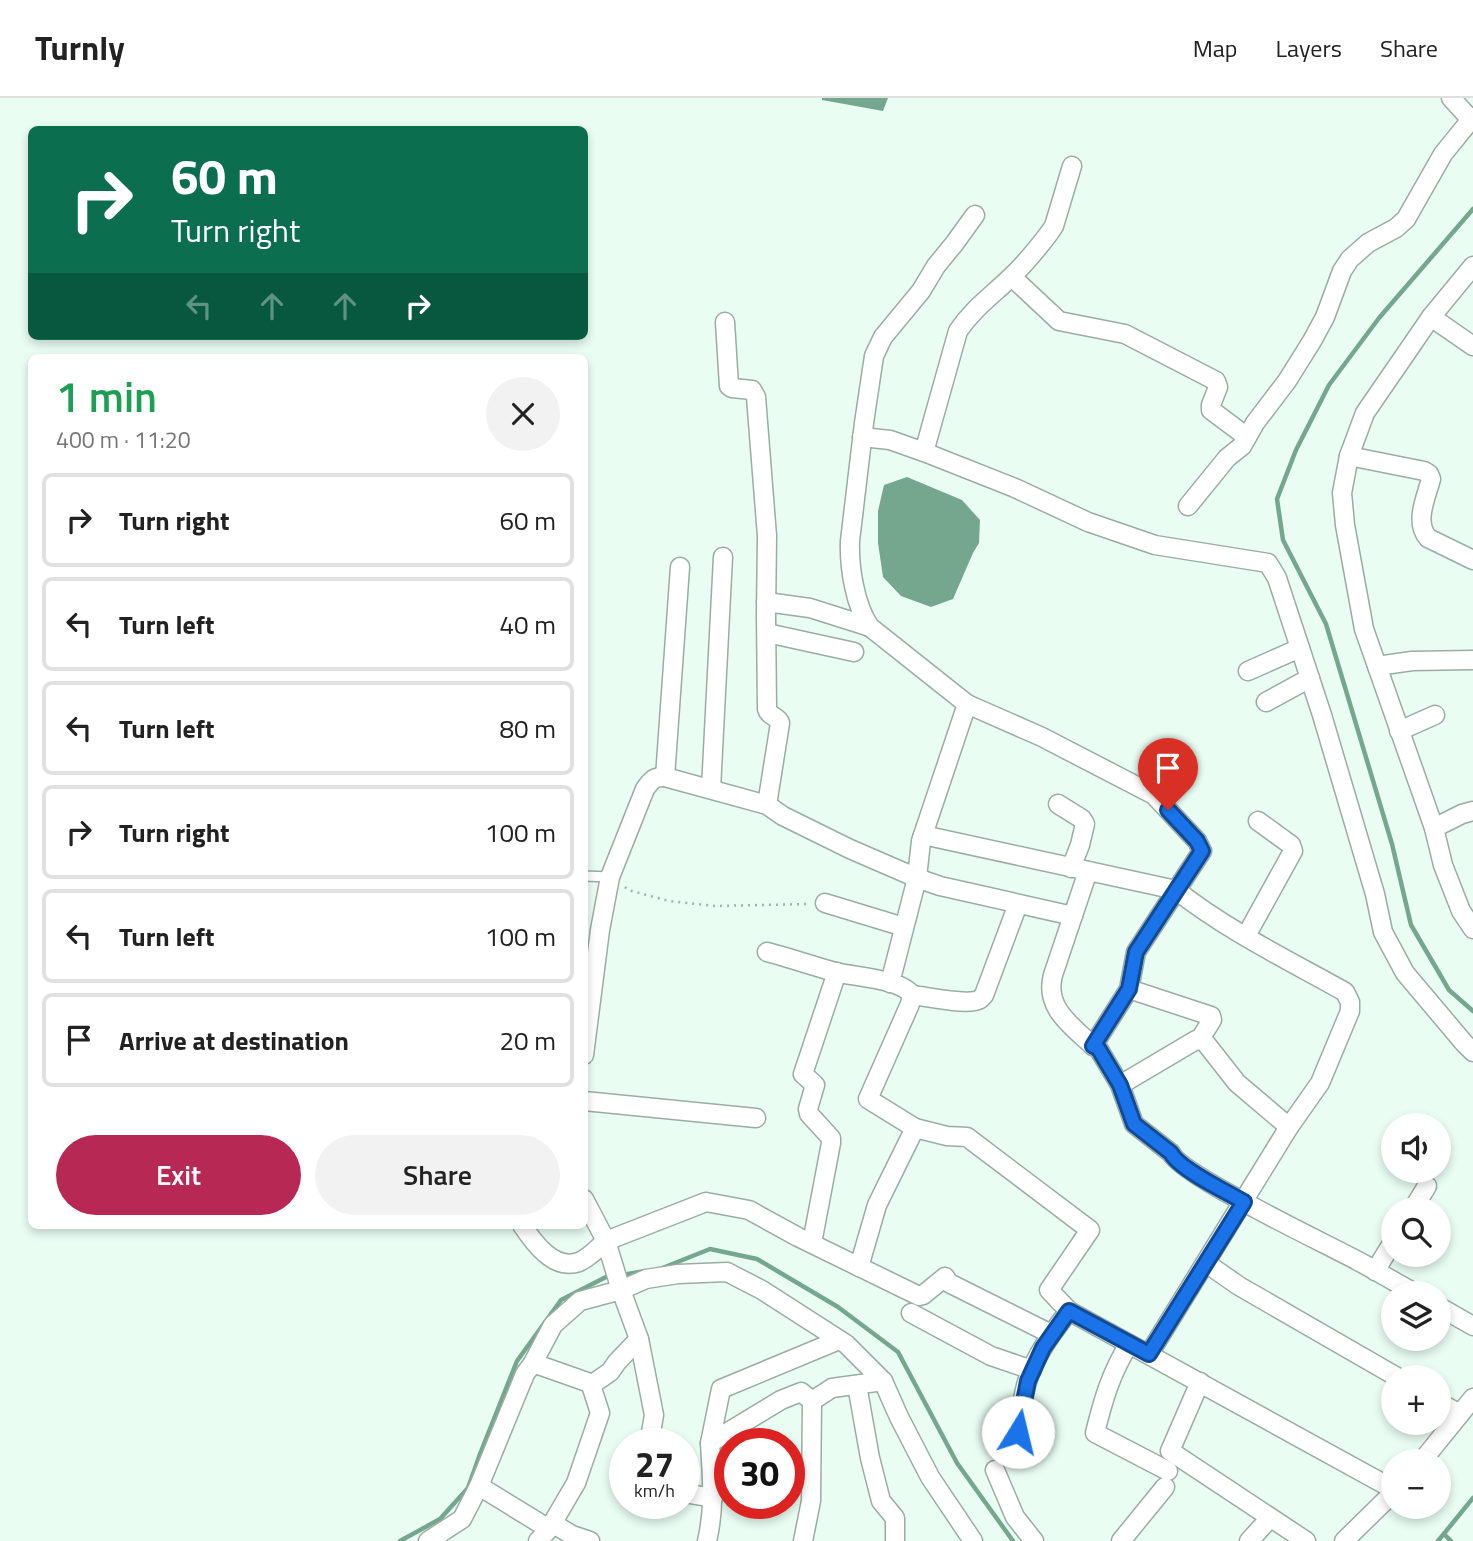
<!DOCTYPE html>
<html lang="en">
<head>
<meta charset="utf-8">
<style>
	:root { --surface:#fff; --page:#f2f2f2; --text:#222; --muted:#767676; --line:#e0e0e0; --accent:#b72854 }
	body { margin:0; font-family:"Titillium Web",sans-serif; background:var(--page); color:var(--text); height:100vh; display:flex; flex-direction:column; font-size:26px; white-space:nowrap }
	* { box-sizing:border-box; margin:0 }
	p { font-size:23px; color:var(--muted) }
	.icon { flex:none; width:38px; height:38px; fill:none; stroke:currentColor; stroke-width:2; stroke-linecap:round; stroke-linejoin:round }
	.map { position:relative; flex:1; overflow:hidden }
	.panel { position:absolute; left:28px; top:256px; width:560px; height:875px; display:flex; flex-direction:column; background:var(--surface); border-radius:10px; box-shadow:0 4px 10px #0003 }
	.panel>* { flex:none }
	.guide { position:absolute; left:28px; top:28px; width:560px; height:214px; border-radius:10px; box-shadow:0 4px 10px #0003; background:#0b6e4f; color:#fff; overflow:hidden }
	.fabs { position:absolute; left:1381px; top:1015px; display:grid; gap:14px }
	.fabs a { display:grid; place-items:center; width:70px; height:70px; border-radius:50%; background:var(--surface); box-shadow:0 4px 10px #0003; font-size:35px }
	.speed { position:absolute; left:609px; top:1330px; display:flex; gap:14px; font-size:35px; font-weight:700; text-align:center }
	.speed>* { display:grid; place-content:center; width:91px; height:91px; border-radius:50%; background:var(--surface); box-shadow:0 4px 10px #0003; line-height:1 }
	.speed small { font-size:18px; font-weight:400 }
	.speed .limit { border:10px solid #d22; background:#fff; color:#111 }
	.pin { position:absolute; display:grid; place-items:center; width:60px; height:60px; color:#fff; margin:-72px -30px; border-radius:50% 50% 50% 0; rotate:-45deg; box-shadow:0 0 7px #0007 }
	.pin .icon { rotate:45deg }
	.me { position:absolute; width:77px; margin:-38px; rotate:9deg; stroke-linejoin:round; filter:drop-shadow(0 0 5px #0008) }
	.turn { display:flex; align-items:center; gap:24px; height:147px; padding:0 28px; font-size:32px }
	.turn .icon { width:91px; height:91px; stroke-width:2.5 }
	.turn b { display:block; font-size:49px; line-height:60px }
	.lanes { display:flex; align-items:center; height:66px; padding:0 28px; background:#0003; justify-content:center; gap:35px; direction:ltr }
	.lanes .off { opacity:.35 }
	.round { display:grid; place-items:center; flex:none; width:74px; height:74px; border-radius:37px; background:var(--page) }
	.summary { display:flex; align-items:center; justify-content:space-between; height:119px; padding:0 28px }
	h1 { font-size:42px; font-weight:600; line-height:52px; color:#1e9e55 }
	.action { display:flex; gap:14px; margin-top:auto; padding:14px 28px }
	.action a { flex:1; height:80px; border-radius:42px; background:var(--accent); color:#fff; font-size:28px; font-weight:600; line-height:80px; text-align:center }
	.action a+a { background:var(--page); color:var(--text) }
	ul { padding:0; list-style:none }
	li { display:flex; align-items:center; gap:21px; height:94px; margin:0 14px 10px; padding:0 14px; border:4px solid var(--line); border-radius:10px }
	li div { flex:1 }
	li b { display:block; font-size:26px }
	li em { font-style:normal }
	header { display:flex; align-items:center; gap:42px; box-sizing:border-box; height:98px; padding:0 35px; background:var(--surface); border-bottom:2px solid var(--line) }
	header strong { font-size:33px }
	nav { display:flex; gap:38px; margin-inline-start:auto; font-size:24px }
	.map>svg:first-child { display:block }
	.water { fill:#75a78f }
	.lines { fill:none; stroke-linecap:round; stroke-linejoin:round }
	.stream { stroke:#75a78f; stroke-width:4.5 }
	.service-casing { stroke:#9aaca3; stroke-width:12 }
	.minor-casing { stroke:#9aaca3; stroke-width:21 }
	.path { stroke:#a2b1aa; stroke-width:2.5; stroke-dasharray:2 5; stroke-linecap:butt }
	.service { stroke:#fff; stroke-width:9 }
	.minor { stroke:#fff; stroke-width:18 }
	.route-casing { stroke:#114b97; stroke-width:18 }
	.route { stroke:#1a73e8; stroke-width:12 }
</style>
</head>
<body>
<header>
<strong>Turnly</strong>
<nav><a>Map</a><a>Layers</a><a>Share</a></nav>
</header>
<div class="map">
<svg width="1473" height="1443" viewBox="0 0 1473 1443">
	<rect width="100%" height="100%" fill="#e9fdf3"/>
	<!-- water -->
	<g class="water">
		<path d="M 822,0 L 888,0 L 883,13 L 822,2 Z"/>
		<path d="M 907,379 L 962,402 L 980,422 L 979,445 L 973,455 L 953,501 L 931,509 L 901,498 L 883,479 L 878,445 L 878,413 L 884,387 Z"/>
	</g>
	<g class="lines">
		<!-- stream -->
		<g class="stream">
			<path d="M 1473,111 L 1379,220 L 1329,287 L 1296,352 L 1277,401 L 1283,442 L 1326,526 L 1392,746 L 1411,827 L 1449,892 L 1473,913"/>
			<path d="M 660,1171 L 710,1151 L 757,1161 L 838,1209 L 898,1254 L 957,1365 L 1013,1443"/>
			<path d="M 622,1177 L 645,1173"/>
			<path d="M 1444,1436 L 1451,1443"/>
			<path d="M 400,1443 L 440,1421 L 468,1390 L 480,1356 L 517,1263 L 561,1202 L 606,1179 L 614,1178"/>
			<path d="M 1438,1443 L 1473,1400"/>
		</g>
		<defs>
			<path id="service" d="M 584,778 L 610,779"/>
			<g id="minor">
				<path d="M 1451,0 L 1473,24"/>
				<path d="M 975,117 L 954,146 L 936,168 L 921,193 L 883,239 L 874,258 L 864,325 L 850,443 C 849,469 855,508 870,529 L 967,606 L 1042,639 L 1154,697 L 1197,743 L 1202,753 L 1136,854 L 1129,891 L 1093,948"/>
				<path d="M 1473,168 L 1431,219 L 1365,315 L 1349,358 L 1342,395 L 1345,427 L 1364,531 L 1434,730 L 1443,767 L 1461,813 L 1473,831"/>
				<path d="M 1012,179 L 1059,223 L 1125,236 L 1216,283 L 1218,289 L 1211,307 L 1211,312 L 1247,339"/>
				<path d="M 1431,219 L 1473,248"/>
				<path d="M 725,224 L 729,288 L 732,290 L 752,292 L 756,299 L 767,438 L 766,517 L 767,611 C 769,619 778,618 780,625 L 767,707"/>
				<path d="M 862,339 L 890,342 L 924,354 L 1015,390 L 1088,424 L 1155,447 L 1268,465 L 1277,480 L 1322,617 L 1375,796 L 1383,834 L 1405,875 L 1464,945 L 1473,954"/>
				<path d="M 924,354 L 958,233 C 972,212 991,198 1009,181 C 1024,167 1038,150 1050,134 L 1054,128 L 1072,68"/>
				<path d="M 1349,358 L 1424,373 L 1429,376 L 1431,381 C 1426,400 1414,424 1428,440 L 1473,462"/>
				<path d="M 1188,408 L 1227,360 L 1242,348 L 1255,325 L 1287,283 L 1312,243 L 1325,219 L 1342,173 L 1350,161 L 1368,145 L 1396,130 L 1406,121 L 1443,56 L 1473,19"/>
				<path d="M 766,504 L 810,510 L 870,529"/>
				<path d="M 767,535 L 854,554"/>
				<path d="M 1377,568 L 1412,563 L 1473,562"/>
				<path d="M 1248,573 L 1300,550"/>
				<path d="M 1266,604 L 1310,580"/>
				<path d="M 1399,633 L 1435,617"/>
				<path d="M 665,679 L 680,469"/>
				<path d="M 711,691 L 723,459"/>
				<path d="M 1058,706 L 1082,721 L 1085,726 L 1080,747 L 1071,770"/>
				<path d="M 1434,730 L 1462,716 L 1473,713"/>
				<path d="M 923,737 L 1176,792 C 1228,833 1288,862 1345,894 L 1350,904 L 1350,913 L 1320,985 L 1289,1029 L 1149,1256"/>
				<path d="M 1088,773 L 1053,877 C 1044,910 1072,928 1093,948 L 1098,950 L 1120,987 L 1134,1026 L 1171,1055 C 1182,1078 1327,1146 1358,1163 C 1377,1173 1396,1185 1415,1195"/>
				<path d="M 825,805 L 904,829"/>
				<path d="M 1246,838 L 1293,753 L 1291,747 L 1258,723"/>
				<path d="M 767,854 C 790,860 813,868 835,874 C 855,879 901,881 912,897 L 910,906 L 868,1001 L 915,1030 L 947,1038 L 967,1039 L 1090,1132 L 1049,1192 L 1069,1213"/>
				<path d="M 890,885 L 917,780 L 940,788 L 1073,818"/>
				<path d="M 1129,891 L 1211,918 L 1212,922 L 1200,941"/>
				<path d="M 912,897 C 929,899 959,906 975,903 C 981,902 980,901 984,897 L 1018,806"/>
				<path d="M 584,957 L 600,832 L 610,779 L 645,691 C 651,683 654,678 665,679 L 767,707 L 783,718 L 850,751 L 917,780 L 921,743 L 967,606"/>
				<path d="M 1120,987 L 1196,942 L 1204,943 L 1237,985 L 1289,1029"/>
				<path d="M 584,1003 L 756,1020"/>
				<path d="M 584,1101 L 606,1143 L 706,1104 L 749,1112 L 798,1139 L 919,1198 L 923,1197 L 945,1179 L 949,1185 L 1051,1236"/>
				<path d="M 1413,1111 L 1427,1088"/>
				<path d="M 522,1127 C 534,1145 554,1173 579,1164 C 589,1160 598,1150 606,1143 L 621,1192 L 639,1241 L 654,1317 L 649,1346"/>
				<path d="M 812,1145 L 831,1045 L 831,1040 L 809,1016 L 808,1011 L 815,987 L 803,976 L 837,874"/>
				<path d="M 1206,1165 L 1239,1188 L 1397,1279"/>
				<path d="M 859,1169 L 877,1107 L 915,1030"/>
				<path d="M 1375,1173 L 1393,1144"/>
				<path d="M 1438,1208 L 1473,1228"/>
				<path d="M 911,1215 L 991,1258 L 1032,1272"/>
				<path d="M 1129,1246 C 1111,1275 1103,1302 1095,1335 L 1168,1373"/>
				<path d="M 533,1265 L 587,1284 L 591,1287"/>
				<path d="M 1200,1284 L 1170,1353 L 1306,1443"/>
				<path d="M 857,1287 L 870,1360 L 881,1403 L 895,1420 L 895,1443"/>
				<path d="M 1438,1304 L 1460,1316"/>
				<path d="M 710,1345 L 721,1291 L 839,1242"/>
				<path d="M 1015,1360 C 1018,1335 1020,1308 1027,1284 C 1035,1257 1053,1234 1069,1213 L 1393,1391"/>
				<path d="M 1422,1363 L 1473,1300"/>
				<path d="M 995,1372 L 1015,1419 L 1034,1443"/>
				<path d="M 479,1388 L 525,1276 L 533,1265 L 553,1227 L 580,1203 L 621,1192 L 646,1181 L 678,1176 L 727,1174 L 762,1192 L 846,1246 L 883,1283 L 899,1319 L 930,1379 L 973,1443"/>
				<path d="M 684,1395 L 713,1400"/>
				<path d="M 552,1425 L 572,1437 L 590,1443"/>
				<path d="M 428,1443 L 462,1421 L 479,1388 L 549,1431"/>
				<path d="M 538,1443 L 549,1431 L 576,1385 L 600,1315 L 591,1287 L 610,1274 L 617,1264 L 639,1241"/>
				<path d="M 707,1443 C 715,1410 712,1379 710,1345 L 781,1302 L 801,1294 L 812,1303 L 832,1290 L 883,1283"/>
				<path d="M 803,1443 L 811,1403 L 812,1303"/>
				<path d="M 1121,1443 L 1165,1389"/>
				<path d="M 1249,1443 L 1270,1420"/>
				<path d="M 1344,1443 L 1393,1395"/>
			</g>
		</defs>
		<!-- service casing -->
		<use href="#service" class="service-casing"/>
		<!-- minor casing -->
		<use href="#minor" class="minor-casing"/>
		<!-- path -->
		<path class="path" d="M 625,789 L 628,792 L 669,803 L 716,808 L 808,806"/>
		<!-- service -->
		<use href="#service" class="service"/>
		<!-- minor -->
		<use href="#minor" class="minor"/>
	</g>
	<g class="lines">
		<defs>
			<path id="route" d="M 1018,1334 L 1028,1283 L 1043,1250 L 1069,1213 L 1149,1256 L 1244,1104 C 1227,1094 1179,1071 1171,1055 L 1134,1026 L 1120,987 L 1098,950 L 1093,948 L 1129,891 L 1136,854 L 1202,753 L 1197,743 L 1168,712"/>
		</defs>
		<!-- route casing -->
		<use href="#route" class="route-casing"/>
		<!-- route -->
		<use href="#route" class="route"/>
	</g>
</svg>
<div class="fabs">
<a><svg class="icon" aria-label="sound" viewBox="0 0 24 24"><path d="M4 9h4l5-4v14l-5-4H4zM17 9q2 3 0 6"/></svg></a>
<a><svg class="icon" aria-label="search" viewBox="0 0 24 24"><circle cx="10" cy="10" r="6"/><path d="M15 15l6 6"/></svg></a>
<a><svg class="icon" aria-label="layers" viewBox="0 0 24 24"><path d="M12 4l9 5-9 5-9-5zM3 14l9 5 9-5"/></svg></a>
<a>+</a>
<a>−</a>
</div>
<div class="speed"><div>27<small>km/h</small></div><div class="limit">30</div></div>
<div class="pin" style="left:1168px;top:712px;background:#d93025"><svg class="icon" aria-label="arrive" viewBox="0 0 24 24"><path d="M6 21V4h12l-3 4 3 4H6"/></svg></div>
<svg class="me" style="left:1018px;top:1334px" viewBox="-20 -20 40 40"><circle r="19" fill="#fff"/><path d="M0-13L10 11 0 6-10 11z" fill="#1a73e8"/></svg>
<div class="guide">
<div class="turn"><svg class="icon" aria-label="right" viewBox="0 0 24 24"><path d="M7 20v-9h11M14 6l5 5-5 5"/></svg><div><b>60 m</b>Turn right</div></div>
<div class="lanes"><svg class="icon off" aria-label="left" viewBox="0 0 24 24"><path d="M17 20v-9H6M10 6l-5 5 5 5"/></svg><svg class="icon off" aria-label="ahead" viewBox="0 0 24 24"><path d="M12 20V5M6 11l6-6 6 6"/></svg><svg class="icon off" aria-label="ahead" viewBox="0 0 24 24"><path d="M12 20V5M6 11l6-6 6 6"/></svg><svg class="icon" aria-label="right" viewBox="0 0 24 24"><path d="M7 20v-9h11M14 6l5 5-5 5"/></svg></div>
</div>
<section class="panel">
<div class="summary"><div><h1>1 min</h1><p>400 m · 11:20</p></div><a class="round"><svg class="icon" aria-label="close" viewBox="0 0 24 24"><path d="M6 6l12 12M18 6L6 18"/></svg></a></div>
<ul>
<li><svg class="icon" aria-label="right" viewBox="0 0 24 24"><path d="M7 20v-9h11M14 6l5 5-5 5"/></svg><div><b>Turn right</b></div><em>60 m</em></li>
<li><svg class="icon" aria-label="left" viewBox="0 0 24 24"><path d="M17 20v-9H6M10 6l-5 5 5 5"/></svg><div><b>Turn left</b></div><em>40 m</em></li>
<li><svg class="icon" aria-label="left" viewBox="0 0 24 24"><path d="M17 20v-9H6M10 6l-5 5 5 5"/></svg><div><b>Turn left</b></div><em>80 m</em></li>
<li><svg class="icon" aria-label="right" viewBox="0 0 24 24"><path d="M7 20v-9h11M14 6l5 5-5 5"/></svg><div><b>Turn right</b></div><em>100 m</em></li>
<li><svg class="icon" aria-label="left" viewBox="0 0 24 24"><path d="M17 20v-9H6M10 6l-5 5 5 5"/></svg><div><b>Turn left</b></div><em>100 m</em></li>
<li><svg class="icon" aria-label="arrive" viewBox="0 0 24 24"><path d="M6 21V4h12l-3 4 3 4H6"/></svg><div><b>Arrive at destination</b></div><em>20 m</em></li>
</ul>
<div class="action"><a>Exit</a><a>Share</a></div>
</section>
</div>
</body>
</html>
